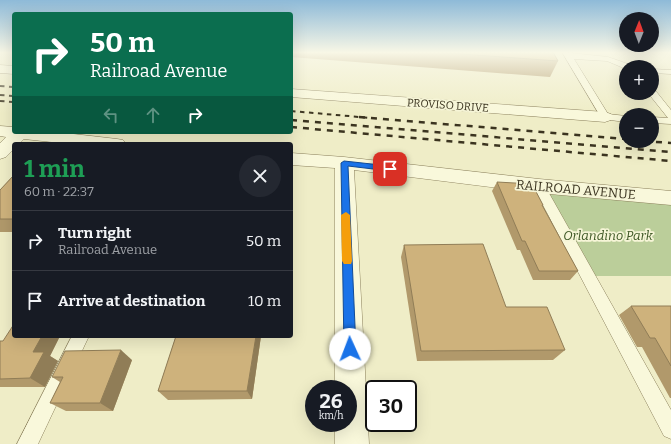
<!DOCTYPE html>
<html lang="en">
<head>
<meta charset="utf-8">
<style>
	:root { --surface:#171b24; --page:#242831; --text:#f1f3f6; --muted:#9ea1a6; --line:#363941 }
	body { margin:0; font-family:Bitter,serif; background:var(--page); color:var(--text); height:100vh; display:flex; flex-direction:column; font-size:15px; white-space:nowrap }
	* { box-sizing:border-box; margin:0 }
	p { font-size:13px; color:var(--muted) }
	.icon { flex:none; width:22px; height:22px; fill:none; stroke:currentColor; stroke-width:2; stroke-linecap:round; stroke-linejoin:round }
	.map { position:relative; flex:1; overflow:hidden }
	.drawer { position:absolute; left:12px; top:142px; width:281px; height:196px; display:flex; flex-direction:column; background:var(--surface); border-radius:4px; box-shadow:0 4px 16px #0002 }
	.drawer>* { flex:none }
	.top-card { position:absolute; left:12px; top:12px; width:281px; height:122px; border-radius:4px; box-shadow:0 4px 16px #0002; background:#0b6e4f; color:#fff; overflow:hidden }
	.needle { width:26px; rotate:1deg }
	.controls { position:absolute; left:619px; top:12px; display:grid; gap:8px }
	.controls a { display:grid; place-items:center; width:40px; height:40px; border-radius:50%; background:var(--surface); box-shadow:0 4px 16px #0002; font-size:20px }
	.speed { position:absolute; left:305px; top:380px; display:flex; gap:8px; font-size:20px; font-weight:700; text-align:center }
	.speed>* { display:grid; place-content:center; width:52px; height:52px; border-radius:50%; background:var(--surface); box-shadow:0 4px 16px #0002; line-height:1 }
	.speed small { font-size:10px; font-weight:400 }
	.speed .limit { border:2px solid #111; border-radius:6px; background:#fff; color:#111 }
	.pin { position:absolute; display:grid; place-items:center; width:34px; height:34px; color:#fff; margin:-17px; border-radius:8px; box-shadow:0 2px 6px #0006 }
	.me { position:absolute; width:44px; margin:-22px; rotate:358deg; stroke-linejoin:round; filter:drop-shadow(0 0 3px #0008) }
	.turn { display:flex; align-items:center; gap:14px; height:84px; padding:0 12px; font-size:18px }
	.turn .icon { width:52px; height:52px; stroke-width:2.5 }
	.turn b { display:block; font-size:28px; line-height:34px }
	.lanes { display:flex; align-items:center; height:38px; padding:0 12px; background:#0003; justify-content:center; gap:20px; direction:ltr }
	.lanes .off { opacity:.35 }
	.round { display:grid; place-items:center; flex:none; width:42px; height:42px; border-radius:21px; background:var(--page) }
	.headline { display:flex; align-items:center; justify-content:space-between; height:68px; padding:0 12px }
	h1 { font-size:24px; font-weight:700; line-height:30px; color:#1e9e55 }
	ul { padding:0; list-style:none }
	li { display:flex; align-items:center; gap:12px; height:60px; padding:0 12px; border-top:1px solid var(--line) }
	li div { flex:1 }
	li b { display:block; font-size:15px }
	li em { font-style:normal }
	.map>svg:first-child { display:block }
	.green { fill:#bbce9a }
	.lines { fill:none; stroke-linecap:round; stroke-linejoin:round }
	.lane-casing { stroke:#8b805c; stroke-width:1 }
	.street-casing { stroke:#8b805c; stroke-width:1 }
	.lane { fill:#f9f8db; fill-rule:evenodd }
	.street { fill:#f9f8db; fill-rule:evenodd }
	.rail-far1 { stroke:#3b3420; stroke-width:2; stroke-dasharray:4.5 4.5; stroke-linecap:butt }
	.rail { stroke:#3b3420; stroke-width:2.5; stroke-dasharray:6 6; stroke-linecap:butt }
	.wall { fill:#b1996b }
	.shaded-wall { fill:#907d57 }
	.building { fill:#ceb27c; stroke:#907d57 }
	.route { fill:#1a73e8; stroke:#114b97 }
	.slow { fill:#f59e0b }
	.labels { text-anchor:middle; stroke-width:3.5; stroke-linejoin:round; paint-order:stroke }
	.far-street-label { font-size:11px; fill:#3b3420; stroke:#f6f5d7 }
	.street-label { font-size:13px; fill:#3b3420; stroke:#f6f5d7 }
	.park-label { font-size:13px; font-style:italic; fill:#3f5826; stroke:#f6f5d7 }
</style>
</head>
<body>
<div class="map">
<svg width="671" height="444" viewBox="0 0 671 444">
	<rect width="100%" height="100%" fill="#efedc7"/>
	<!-- green -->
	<path class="green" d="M 535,188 L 671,200 L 671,276 L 583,276 Z"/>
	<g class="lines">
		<defs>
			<g id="lane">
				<path d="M 562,52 L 608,57 L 631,65 L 632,67 L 626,67 L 626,69 L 607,61 L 574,59 L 608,114 L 626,116 L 626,122 L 602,119 Z"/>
				<path d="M 652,69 L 671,70 L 671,74 L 652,73 Z"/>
				<path d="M 652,89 L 655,90 L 671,110 L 671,124 L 652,123 L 652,117 L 668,118 L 648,93 L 652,93 Z"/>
				<path d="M 539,182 L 543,183 L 545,186 L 671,410 L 671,439 L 664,436 L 533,186 L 535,183 Z"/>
				<path d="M 72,336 L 89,336 L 38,444 L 17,444 Z"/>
			</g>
			<g id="street">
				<path d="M 0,65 L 14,66 L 14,74 L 0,73 Z"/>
				<path d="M 291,89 L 605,112 L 611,114 L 613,117 L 611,120 L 605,122 L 291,97 Z"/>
				<path d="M 0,126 L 14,127 L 14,132 L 56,132 L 117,139 L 123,140 L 126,144 L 70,144 L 24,139 L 19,144 L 14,144 L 14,149 L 6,157 L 0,159 L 0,143 L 6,137 L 0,136 Z"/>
				<path d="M 291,153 L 344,157 L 539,179 L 671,191 L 671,205 L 539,193 L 354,170 L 369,444 L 335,444 L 335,423 L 348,423 L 348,389 L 335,389 L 335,168 L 291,165 Z"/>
			</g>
		</defs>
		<!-- lane casing -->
		<use href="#lane" class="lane-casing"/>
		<!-- street casing -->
		<use href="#street" class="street-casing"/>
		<!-- lane -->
		<use href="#lane" class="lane"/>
		<!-- street -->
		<use href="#street" class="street"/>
		<!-- rail-far1 -->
		<g class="rail-far1">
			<path d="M 0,86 L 14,87"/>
			<path d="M 0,95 L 14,96"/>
			<path d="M 0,101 L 14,102"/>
			<path d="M 291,111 L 371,118"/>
		</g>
		<!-- rail -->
		<g class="rail">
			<path d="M 359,117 L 626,139"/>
			<path d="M 291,120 L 671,152"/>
			<path d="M 291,127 L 671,161"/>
			<path d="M 644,141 L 671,143"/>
		</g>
	</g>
	<!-- wall -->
	<g class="wall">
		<path d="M 291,52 L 553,52 L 558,61 L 550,77 L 291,57 Z"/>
		<path d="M 14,175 L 14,232 L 0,232 L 0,190 Z"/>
		<path d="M 497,182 L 543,205 L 542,206 L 578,271 L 570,280 L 533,280 L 520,250 L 517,250 L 492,191 Z"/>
		<path d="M 404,245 L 506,307 L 565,350 L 553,360 L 417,361 L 401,257 Z"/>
		<path d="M 631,306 L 671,306 L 671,398 L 670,398 L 642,347 L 637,347 L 619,315 Z"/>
		<path d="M 14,336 L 60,336 L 50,356 L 58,361 L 45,387 L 0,387 L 0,341 L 3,341 Z"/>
		<path d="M 176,336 L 261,336 L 252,399 L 168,400 L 158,391 Z"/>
		<path d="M 132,360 L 113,411 L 66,411 L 50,403 L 60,382 L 52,377 Z"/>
	</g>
	<!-- shaded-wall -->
	<g class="shaded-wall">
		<path d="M 42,336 L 60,336 L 50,356 L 58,361 L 45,387 L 30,378 L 33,352 Z"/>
		<path d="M 256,336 L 261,336 L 252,399 L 247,391 Z"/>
		<path d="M 121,350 L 132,360 L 113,411 L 100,403 Z"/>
	</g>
	<!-- building -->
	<g class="building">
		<path d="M 434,52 L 553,52 L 558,61 Z"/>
		<path d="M 14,175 L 14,219 L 0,219 L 0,190 Z"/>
		<path d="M 497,182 L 532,184 L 543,205 L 542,205 L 578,271 L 539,271 L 525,241 L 522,241 Z"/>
		<path d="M 483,244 L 506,307 L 547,307 L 565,350 L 421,351 L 404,245 Z"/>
		<path d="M 631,306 L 671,306 L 671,366 L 655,338 L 650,338 Z"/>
		<path d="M 14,324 L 14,336 L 42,336 L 33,352 L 44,352 L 30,378 L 0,379 L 0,341 L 3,341 Z"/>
		<path d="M 176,336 L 256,336 L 247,391 L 158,391 Z"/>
		<path d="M 121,350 L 100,403 L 50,403 L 63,377 L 52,377 L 65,351 Z"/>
	</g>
	<!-- sky -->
	<linearGradient id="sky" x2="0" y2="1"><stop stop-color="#8ebad8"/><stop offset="0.46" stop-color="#f8f7e6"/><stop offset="1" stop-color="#f8f7e6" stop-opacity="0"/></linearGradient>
	<rect width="671" height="114" fill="url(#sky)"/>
	<!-- route -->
	<path class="route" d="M 344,161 L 390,166 L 393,169 L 390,171 L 348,166 L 356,349 L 354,353 L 350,355 L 346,353 L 344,349 L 341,163 Z"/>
	<!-- slow -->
	<path class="slow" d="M 346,212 L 350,215 L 352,261 L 351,264 L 344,264 L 342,261 L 341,215 Z"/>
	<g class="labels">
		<!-- far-street labels -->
		<g class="far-street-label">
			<text transform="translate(448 105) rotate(4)" y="4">PROVISO DRIVE</text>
		</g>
		<!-- street labels -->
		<g class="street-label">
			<text transform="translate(576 189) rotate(5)" y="5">RAILROAD AVENUE</text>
		</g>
		<!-- park labels -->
		<g class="park-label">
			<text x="608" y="240">Orlandino Park</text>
		</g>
	</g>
</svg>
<div class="controls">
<a><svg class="needle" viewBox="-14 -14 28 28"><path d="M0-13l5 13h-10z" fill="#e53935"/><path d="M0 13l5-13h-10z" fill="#9ea1a6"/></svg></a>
<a>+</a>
<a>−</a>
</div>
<div class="speed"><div>26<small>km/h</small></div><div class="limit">30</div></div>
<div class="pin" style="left:390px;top:169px;background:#d93025"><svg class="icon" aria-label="arrive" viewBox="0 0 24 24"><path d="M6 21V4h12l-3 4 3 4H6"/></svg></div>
<svg class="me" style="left:350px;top:349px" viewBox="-20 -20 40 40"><circle r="19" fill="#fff"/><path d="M0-13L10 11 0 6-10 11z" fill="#1a73e8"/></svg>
<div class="top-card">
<div class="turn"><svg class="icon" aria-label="right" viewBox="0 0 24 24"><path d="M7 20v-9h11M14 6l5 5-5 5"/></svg><div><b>50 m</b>Railroad Avenue</div></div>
<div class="lanes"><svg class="icon off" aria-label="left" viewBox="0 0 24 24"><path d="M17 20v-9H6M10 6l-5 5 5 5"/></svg><svg class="icon off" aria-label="ahead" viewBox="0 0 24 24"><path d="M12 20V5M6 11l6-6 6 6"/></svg><svg class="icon" aria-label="right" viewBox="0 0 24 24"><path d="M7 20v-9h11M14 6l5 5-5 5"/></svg></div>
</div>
<section class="drawer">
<div class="headline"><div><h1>1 min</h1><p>60 m · 22:37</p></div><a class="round"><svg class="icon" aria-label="close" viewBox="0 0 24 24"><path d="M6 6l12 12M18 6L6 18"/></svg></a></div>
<ul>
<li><svg class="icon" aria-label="right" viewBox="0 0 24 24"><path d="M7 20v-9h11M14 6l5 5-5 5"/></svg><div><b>Turn right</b><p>Railroad Avenue</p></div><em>50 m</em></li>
<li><svg class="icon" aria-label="arrive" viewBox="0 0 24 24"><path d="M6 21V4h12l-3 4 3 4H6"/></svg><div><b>Arrive at destination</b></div><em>10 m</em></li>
</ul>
</section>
</div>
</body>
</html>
